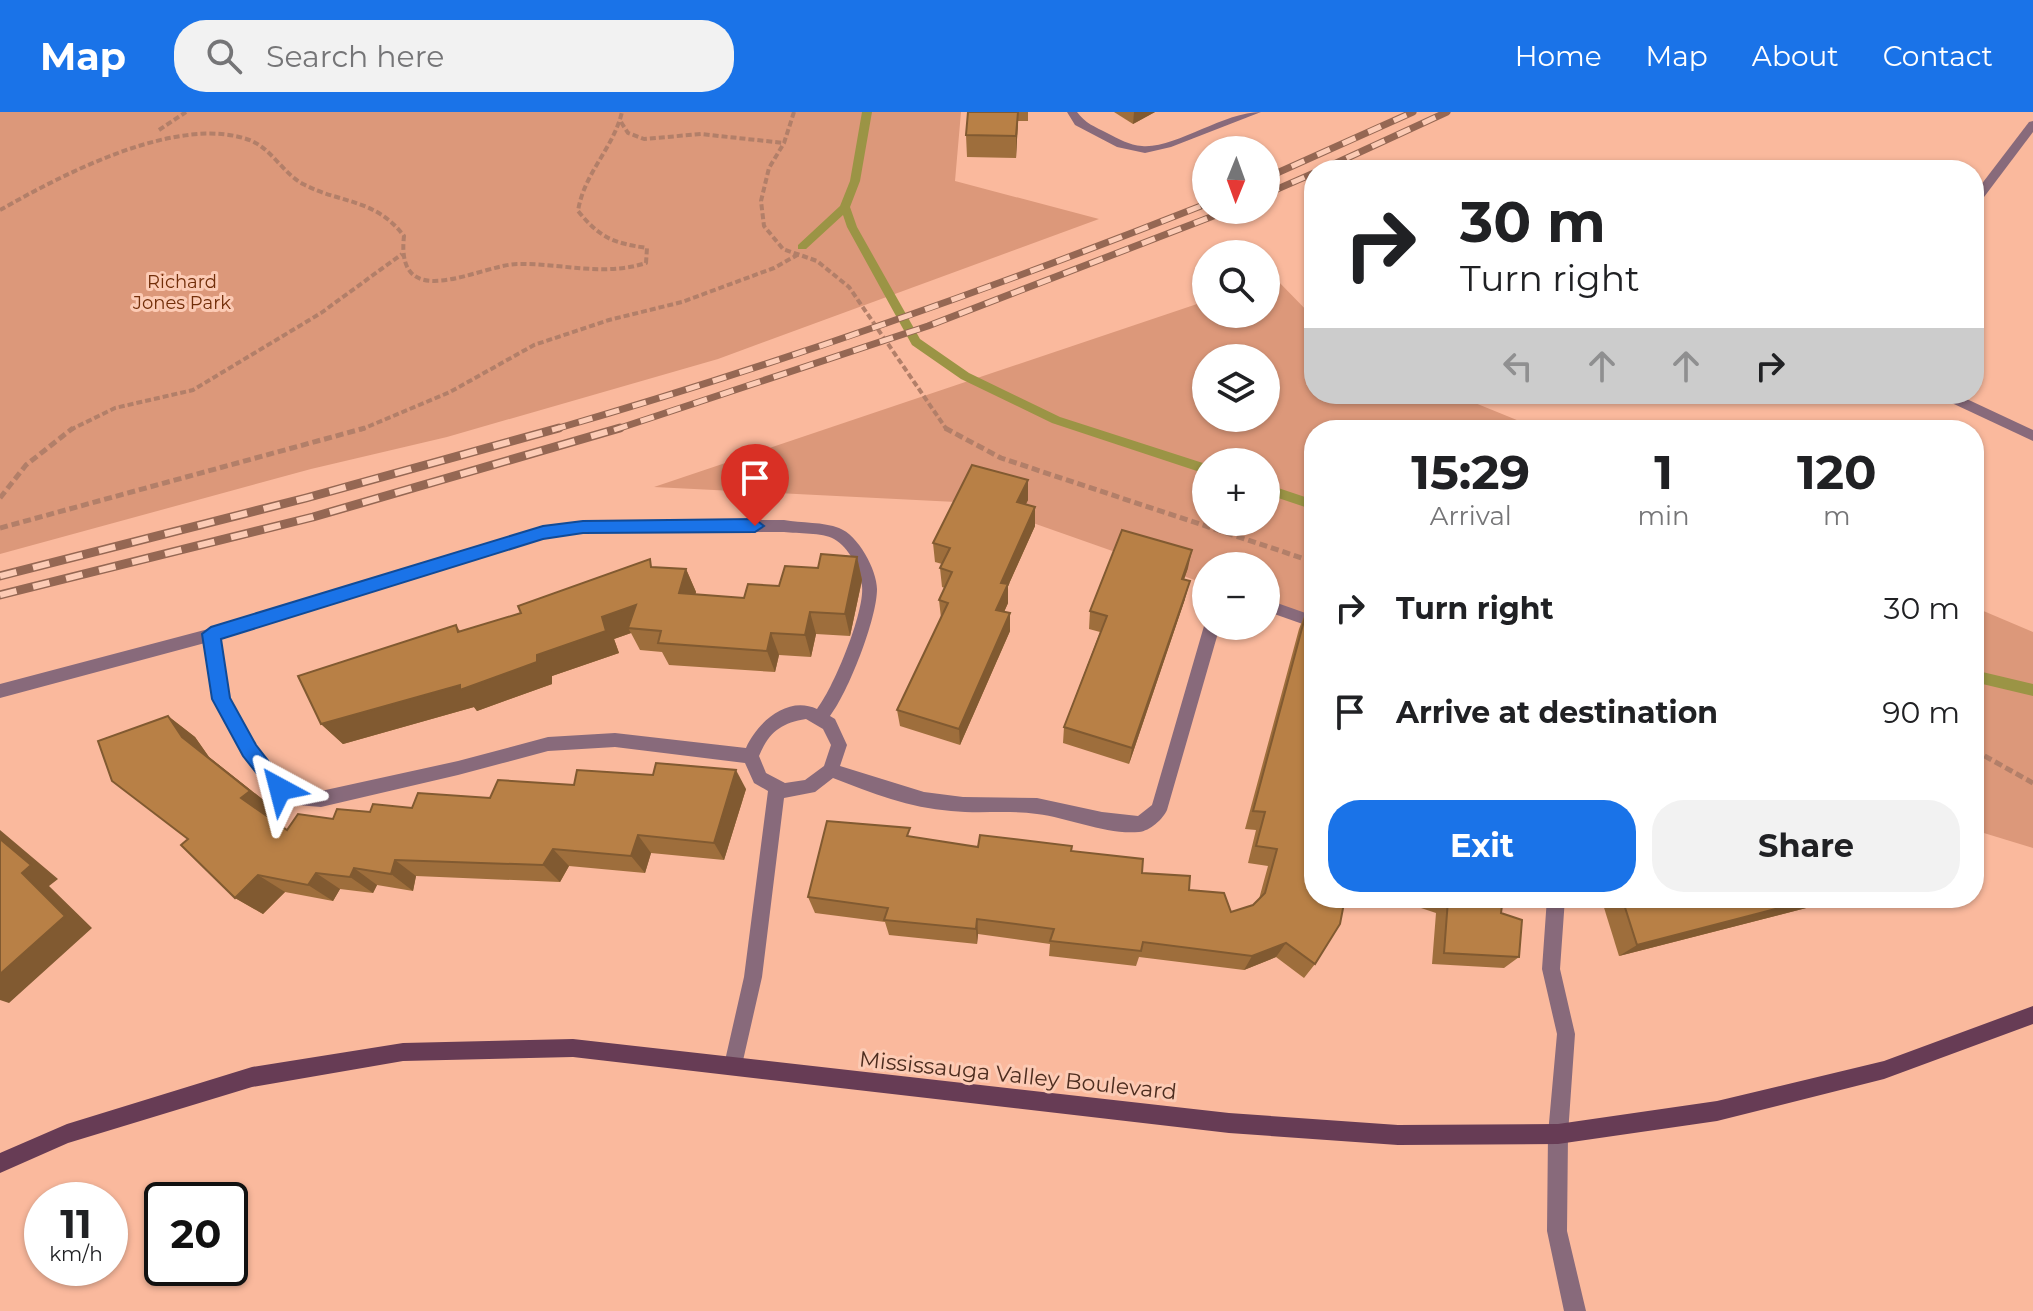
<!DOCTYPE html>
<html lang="en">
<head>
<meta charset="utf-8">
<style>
	:root { --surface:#fff; --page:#f2f2f2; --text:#202124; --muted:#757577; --accent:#1a73e8 }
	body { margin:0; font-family:Montserrat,sans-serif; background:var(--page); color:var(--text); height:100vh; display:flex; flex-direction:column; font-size:30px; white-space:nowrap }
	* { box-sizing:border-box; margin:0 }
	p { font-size:26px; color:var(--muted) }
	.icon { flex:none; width:44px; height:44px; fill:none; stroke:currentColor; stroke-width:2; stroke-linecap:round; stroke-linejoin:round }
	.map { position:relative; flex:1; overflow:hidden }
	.panel { position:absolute; left:1304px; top:308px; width:680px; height:488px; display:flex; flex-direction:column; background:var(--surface); border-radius:32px; box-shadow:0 2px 6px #0004 }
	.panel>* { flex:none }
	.guide { position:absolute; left:1304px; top:48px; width:680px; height:244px; border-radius:32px; box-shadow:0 2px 6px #0004; background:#fff; color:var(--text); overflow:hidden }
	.needle { width:52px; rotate:181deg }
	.fabs { position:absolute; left:1192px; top:24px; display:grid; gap:16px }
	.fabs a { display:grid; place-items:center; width:88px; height:88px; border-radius:50%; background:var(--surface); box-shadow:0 2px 6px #0004; font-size:40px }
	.speed { position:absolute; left:24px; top:1070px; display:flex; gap:16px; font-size:40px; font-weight:700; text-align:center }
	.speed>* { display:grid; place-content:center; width:104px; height:104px; border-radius:50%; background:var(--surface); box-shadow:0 2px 6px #0004; line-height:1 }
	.speed small { font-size:20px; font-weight:400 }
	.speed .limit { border:4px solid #111; border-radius:12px; background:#fff; color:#111 }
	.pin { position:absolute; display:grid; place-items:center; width:68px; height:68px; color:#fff; margin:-82px -34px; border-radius:50% 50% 50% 0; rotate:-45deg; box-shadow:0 0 8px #0007 }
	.pin .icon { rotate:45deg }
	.me { position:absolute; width:88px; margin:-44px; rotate:322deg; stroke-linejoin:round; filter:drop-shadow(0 0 6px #0008) }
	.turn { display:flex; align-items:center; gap:28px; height:168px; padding:0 24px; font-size:36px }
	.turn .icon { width:104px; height:104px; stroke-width:2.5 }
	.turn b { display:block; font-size:56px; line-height:68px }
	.lanes { display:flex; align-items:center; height:76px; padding:0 24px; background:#0003; justify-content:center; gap:40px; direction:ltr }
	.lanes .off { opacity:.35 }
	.eta { display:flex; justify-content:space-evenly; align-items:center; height:136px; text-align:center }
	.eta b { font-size:48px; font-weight:700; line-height:56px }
	.action { display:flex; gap:16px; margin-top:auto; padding:16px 24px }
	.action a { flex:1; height:92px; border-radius:32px; background:var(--accent); color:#fff; font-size:32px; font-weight:700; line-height:92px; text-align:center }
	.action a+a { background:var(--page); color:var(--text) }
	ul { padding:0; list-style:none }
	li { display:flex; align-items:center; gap:24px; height:104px; padding:0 24px }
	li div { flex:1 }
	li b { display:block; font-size:30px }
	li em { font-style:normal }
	header { display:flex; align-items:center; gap:48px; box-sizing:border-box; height:112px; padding:0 40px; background:var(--accent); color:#fff }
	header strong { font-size:38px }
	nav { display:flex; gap:44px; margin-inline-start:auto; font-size:28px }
	.search { width:560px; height:72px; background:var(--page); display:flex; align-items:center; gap:20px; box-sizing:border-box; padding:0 28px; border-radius:32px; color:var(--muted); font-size:30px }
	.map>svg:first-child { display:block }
	.green { fill:#dc987a; fill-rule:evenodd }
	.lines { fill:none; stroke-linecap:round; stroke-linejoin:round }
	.stream { fill:#9b9445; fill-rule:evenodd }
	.path-far1 { stroke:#b27f69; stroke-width:4; stroke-dasharray:6 3; stroke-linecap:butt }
	.path { stroke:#b27f69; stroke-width:5; stroke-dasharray:8 4; stroke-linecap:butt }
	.lane { fill:#886a7b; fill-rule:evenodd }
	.street { fill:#886a7b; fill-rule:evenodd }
	.secondary { fill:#673c55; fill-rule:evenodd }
	.rail-far1-casing { stroke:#956753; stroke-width:7 }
	.rail-casing { stroke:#956753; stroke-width:9 }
	.rail-far1 { stroke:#fccbb5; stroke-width:5; stroke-dasharray:14; stroke-linecap:butt }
	.rail { stroke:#fccbb5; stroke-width:6; stroke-dasharray:17; stroke-linecap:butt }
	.wall { fill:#9e6e3c }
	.shaded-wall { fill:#815a31 }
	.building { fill:#b88046; stroke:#815a31; stroke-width:2 }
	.route { fill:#1a73e8; stroke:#114b97; stroke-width:2 }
	.labels { text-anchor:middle; stroke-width:6; stroke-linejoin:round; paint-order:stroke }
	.far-park-label { font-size:18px; fill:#722e09; stroke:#fccbb5 }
	.street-label { font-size:22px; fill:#4d2d1f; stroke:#fccbb5 }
</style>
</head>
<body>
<header>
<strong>Map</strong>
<div class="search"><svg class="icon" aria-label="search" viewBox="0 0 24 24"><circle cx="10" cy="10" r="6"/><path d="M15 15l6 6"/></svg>Search here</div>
<nav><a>Home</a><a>Map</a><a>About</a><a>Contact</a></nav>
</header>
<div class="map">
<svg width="2033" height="1199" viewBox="0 0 2033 1199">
	<rect width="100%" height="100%" fill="#fab99d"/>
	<!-- green -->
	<g class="green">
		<path d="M 0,0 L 961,0 L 955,69 L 1099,107 L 718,247 L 447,325 L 311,357 L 0,442 Z"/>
		<path d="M 1275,166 L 1314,206 L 1314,282 L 1453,282 L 1541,318 L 1314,318 L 1314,510 L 1266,494 L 1266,454 L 1206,454 L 1206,472 L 976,391 L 654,375 L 1206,189 L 1206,202 L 1266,202 L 1266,169 ZM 1206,246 L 1266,246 L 1266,306 L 1206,306 ZM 1206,350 L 1266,350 L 1266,410 L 1206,410 Z"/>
		<path d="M 1974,495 L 2033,520 L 2033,736 L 1974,718 Z"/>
	</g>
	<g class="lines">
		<!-- stream -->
		<g class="stream">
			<path d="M 862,0 L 872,0 L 860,69 L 850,95 L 857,115 L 920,227 L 969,261 L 1060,305 L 1206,352 L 1206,362 L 1052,311 L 961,267 L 912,233 L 847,115 L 843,103 L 806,137 L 798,137 L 798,133 L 840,94 L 850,69 Z"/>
			<path d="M 1266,372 L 1314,388 L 1314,398 L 1266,382 Z"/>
			<path d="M 1974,558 L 2033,572 L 2033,584 L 1974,570 Z"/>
		</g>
		<!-- path-far1 -->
		<g class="path-far1">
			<path d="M 794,0 L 784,31 L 769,56 L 761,89 L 764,114 L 783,137 L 817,149 L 849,175 L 947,318"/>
			<path d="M 621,10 L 628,21 L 644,27 L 701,22 L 784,31"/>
			<path d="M 159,18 L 186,0"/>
			<path d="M 0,98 C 62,63 180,0 252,29 C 273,39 283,61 303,72 C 341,92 375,86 404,124 C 395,204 480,153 517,152 C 562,151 602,165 646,151 L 647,136 C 613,131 600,126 578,99 C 584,61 613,37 622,0"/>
			<path d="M 70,318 L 115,296 L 193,278 L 321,201 L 402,142"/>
			<path d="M 360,318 L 450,280 L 534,233 L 609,208 L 682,190 L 774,156 L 799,142"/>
		</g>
		<!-- path -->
		<g class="path">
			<path d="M 945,316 L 1001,346 L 1314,450"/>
			<path d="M 0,386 L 26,353 L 73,316"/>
			<path d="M 0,416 L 365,316"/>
			<path d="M 1974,638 L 2033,671"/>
		</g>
		<!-- lane -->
		<g class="lane">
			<path d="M 1067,0 L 1077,0 C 1085,11 1095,15 1107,21 C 1119,27 1129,33 1142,34 C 1175,37 1223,0 1261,0 L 1171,35 L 1145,41 L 1117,35 L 1075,13 Z"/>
			<path d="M 784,408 C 801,411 824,410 839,416 C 858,423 877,458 877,477 C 877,507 848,581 830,604 L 835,607 L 847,633 L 840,654 L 924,680 L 963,685 L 1037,686 L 1102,700 L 1138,704 L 1152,693 L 1204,514 L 1206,511 L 1206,514 L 1220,514 L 1167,698 C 1163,707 1150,719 1139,720 C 1106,723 1070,706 1037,702 C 1008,698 979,702 951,699 C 910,696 871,681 833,666 L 815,680 L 784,686 L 762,865 L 742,953 L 740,960 L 733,962 L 726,960 L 724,953 L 744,865 L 768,679 L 754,671 L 745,651 L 615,635 L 548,639 L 458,663 L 321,695 L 297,693 L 274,682 L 244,644 L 213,587 L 205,531 L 0,586 L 0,572 L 250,506 L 543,415 L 583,409 ZM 784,420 C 798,422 822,420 834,427 C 849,435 860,458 862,474 C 865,500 833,577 817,597 C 787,583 757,611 746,636 L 615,621 L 548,625 L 458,649 L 321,679 L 298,678 L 286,672 L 256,634 L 229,586 L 219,527 L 543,427 L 583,421 ZM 806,607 L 823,617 L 831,633 L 824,654 L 805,668 L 785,671 L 766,661 L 759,644 C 769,620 781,611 806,607 Z"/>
			<path d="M 1266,487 L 1314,504 L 1314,516 L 1266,499 Z"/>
			<path d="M 1547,786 L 1565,786 L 1560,857 L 1575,922 L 1568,1022 L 1565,1029 L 1558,1032 L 1551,1029 L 1548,1022 L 1557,922 L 1542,857 Z"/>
		</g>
		<!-- street -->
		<g class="street">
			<path d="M 2033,9 L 2033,20 L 1978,93 L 1974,94 L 1974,82 L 2029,10 Z"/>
			<path d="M 1937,282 L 1956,282 L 2033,318 L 2033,329 L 1939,285 Z"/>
			<path d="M 1558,1012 L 1565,1015 L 1568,1022 L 1567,1119 L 1586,1199 L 1564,1199 L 1547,1119 L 1548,1022 L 1551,1015 Z"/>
		</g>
		<!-- secondary -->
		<path class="secondary" d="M 2033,894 L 2033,912 L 1884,967 L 1717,1009 L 1558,1032 L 1398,1033 L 1229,1021 L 573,945 L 403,949 L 252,975 L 68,1031 L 0,1061 L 0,1041 L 67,1012 L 252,955 L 403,931 L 573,927 L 1229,1001 L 1398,1013 L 1558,1012 L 1717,989 L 1884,949 Z"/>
		<defs>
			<g id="rail-far1">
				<path d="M 1321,58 L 1447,0"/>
				<path d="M 1266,66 L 1413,0"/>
				<path d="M 1266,82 L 1314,61"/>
				<path d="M 552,318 C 774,254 991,177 1206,92"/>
				<path d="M 614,318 L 928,214 L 1229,98"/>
			</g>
			<g id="rail">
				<path d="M 0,464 L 306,386 L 559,316"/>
				<path d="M 0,483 L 313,405 L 620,316"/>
			</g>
		</defs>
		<!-- rail-far1 casing -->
		<use href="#rail-far1" class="rail-far1-casing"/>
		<!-- rail casing -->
		<use href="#rail" class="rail-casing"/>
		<!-- rail-far1 -->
		<use href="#rail-far1" class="rail-far1"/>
		<!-- rail -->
		<use href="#rail" class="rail"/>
	</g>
	<!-- wall -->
	<g class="wall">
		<path d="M 968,0 L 1028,0 L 1028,9 L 1018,9 L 1016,46 L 967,45 L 966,23 Z"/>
		<path d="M 1114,0 L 1155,0 L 1133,12 Z"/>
		<path d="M 1028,368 L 1028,388 L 1025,393 L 1035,414 L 1008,474 L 1008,491 L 1004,500 L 1010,501 L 1010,519 L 960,633 L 900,614 L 897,598 L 941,506 L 939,488 L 945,476 L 942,475 L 940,456 L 942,452 L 935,450 L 933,431 Z"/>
		<path d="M 857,445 L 862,468 L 850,524 L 816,522 L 811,545 L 779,543 L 775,560 L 669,553 L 662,540 L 640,538 L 631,521 L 614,527 L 619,541 L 552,564 L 552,572 L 477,599 L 474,595 L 343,632 L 321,612 L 456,513 L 460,519 L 521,501 L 653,455 L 686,457 L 696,480 L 695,483 L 744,486 L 779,474 Z"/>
		<path d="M 1188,456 L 1184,467 L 1185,487 L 1129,652 L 1063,631 L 1064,615 L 1100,520 L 1089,517 L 1090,499 Z"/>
		<path d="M 1308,494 L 1315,852 L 1304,866 L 1276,845 L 1244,858 L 1139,845 L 1136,854 L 1049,844 L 1050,832 L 978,822 L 977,832 L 889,823 L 885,810 L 815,801 L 808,785 L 911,725 L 978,735 L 1071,739 L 1142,761 L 1189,778 L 1231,800 L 1253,793 L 1259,787 L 1268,754 L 1248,751 L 1256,718 L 1245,717 L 1299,517 Z"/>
		<path d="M 168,604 L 195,625 L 209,645 L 276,698 L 267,704 L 287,718 L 370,700 L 412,696 L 574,673 L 746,677 L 724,748 L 651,741 L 645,761 L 569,754 L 560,770 L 416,764 L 413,779 L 377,773 L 373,781 L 340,777 L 333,789 L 285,780 L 263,802 L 235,786 L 188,727 Z"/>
		<path d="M 1419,786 L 1503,786 L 1501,801 L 1519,845 L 1504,856 L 1432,852 L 1436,801 L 1418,795 Z"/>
		<path d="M 1601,786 L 1845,786 L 1619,844 Z"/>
	</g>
	<!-- shaded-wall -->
	<g class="shaded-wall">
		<path d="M 1018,0 L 1018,9 L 1016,46 L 1016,24 Z"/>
		<path d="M 1134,0 L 1155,0 L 1133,12 Z"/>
		<path d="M 1028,368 L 1028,388 L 1017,410 L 1017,390 Z"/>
		<path d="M 1035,395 L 1035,414 L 1008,474 L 1008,491 L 997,516 L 996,498 L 1001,471 Z"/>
		<path d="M 1192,438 L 1188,456 L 1178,485 L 1182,467 Z"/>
		<path d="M 857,445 L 862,468 L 850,524 L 845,502 Z"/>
		<path d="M 686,457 L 696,480 L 689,504 L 679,481 Z"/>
		<path d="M 1190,469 L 1185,487 L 1129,652 L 1132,636 Z"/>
		<path d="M 636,493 L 628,516 L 631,521 L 614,527 L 619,541 L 552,564 L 552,572 L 477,599 L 474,595 L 343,632 L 321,612 L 537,543 L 602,505 Z"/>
		<path d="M 810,500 L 816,522 L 811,545 L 805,523 Z"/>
		<path d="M 1010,501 L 1010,519 L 960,633 L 959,617 Z"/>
		<path d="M 771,521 L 779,543 L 775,560 L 767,539 Z"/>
		<path d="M 168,604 L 195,625 L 209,645 L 276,698 L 267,704 L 241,686 L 182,625 Z"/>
		<path d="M 736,658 L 746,677 L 724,748 L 714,731 Z"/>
		<path d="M 0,718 L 58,767 L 49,774 L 92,816 L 9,891 L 0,888 Z"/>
		<path d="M 638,723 L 651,741 L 645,761 L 631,744 Z"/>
		<path d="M 553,737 L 569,754 L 560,770 L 543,753 Z"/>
		<path d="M 395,748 L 416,764 L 413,779 L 391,762 Z"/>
		<path d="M 354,756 L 377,773 L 373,781 L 350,765 Z"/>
		<path d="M 316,761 L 340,777 L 333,789 L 308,773 Z"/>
		<path d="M 258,763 L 285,780 L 263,802 L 235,786 Z"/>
		<path d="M 1818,786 L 1845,786 L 1619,844 L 1637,833 Z"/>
		<path d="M 977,807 L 978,822 L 977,832 L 976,817 Z"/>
		<path d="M 1286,831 L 1276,845 L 1244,858 L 1252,844 Z"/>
	</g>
	<!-- building -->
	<g class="building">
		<path d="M 968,0 L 1018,0 L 1016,24 L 966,23 Z"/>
		<path d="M 972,353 L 1028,368 L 1017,390 L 1035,395 L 1001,471 L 1008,472 L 996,498 L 1010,501 L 959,617 L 897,598 L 948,491 L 939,488 L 952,460 L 940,456 L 950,436 L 933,431 Z"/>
		<path d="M 1122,418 L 1192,438 L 1182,467 L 1190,469 L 1132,636 L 1064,615 L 1107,504 L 1090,499 Z"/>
		<path d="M 821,442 L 857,445 L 845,502 L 810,500 L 805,523 L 771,521 L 767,539 L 658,531 L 661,519 L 628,516 L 636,493 L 602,505 L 606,519 L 537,543 L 537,550 L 460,578 L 460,573 L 321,612 L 298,564 L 456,513 L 458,520 L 521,501 L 518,494 L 650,447 L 651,455 L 686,457 L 679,481 L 744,486 L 748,472 L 779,474 L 785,454 L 818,456 Z"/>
		<path d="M 1308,494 L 1314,496 L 1314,786 L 1345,786 L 1340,812 L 1315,852 L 1286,831 L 1252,844 L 1143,830 L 1141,839 L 1050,829 L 1054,817 L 977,807 L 976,817 L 884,808 L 888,796 L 808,785 L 827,709 L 910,716 L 907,724 L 978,735 L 980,723 L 1072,734 L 1071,739 L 1143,747 L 1142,761 L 1190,764 L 1189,778 L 1224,781 L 1231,800 L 1253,793 L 1265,781 L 1277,737 L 1256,734 L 1265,700 L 1253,699 Z"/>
		<path d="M 168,604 L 182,625 L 250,679 L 241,686 L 287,718 L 298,702 L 333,707 L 337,697 L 370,700 L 373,692 L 412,696 L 418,681 L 490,686 L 498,668 L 574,673 L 577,658 L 653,663 L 656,651 L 736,658 L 714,731 L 638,723 L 631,744 L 553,737 L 543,753 L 395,748 L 391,762 L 354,756 L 350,765 L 316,761 L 308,773 L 258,763 L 235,786 L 181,733 L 188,727 L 112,669 L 98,629 Z"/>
		<path d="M 0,727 L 31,753 L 22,761 L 65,804 L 0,862 Z"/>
		<path d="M 1440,786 L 1503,786 L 1501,801 L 1522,808 L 1519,845 L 1444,841 L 1448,788 Z"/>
		<path d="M 1622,786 L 1818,786 L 1637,833 Z"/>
	</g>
	<!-- route -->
	<path class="route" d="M 755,407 L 764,414 L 755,420 L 583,421 L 543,427 L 221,527 L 230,586 L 256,633 L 290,677 L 287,683 L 280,686 L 274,683 L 243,644 L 212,587 L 202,522 L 211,515 L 543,414 L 583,409 Z"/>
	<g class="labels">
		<!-- far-park labels -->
		<g class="far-park-label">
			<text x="182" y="176">Richard<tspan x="182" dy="21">Jones Park</tspan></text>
		</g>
		<!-- street labels -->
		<g class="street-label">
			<text transform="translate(1018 963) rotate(6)" y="8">Mississauga Valley Boulevard</text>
		</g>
	</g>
</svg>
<div class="fabs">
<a><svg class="needle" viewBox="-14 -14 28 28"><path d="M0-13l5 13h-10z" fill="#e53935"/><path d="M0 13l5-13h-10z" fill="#757577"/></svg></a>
<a><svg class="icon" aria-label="search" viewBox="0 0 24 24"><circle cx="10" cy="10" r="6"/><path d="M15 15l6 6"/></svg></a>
<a><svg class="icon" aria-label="layers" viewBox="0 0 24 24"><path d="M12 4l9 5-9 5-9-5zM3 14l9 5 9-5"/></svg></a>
<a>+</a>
<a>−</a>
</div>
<div class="speed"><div>11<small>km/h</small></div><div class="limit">20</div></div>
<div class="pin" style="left:755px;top:414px;background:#d93025"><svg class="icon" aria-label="arrive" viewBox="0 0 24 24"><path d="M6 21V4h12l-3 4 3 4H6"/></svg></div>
<svg class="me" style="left:280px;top:677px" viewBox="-20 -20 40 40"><path d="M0-17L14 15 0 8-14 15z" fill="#1a73e8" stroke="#fff" stroke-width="4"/></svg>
<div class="guide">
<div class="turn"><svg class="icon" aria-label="right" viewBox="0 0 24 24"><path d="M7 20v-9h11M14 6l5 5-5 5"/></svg><div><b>30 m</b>Turn right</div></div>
<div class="lanes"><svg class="icon off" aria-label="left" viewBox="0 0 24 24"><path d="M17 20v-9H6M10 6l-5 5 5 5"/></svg><svg class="icon off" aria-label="ahead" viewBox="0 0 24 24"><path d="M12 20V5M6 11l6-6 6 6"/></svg><svg class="icon off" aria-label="ahead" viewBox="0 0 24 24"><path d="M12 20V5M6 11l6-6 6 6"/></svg><svg class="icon" aria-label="right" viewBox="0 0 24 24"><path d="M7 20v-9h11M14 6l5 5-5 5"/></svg></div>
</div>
<section class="panel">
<div class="eta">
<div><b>15:29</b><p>Arrival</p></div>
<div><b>1</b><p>min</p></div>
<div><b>120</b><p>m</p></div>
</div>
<ul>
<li><svg class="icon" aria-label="right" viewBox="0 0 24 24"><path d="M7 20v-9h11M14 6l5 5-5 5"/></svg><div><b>Turn right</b></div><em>30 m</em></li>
<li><svg class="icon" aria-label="arrive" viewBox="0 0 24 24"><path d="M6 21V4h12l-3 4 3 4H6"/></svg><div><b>Arrive at destination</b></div><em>90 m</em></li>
</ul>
<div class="action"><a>Exit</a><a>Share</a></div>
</section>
</div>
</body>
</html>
